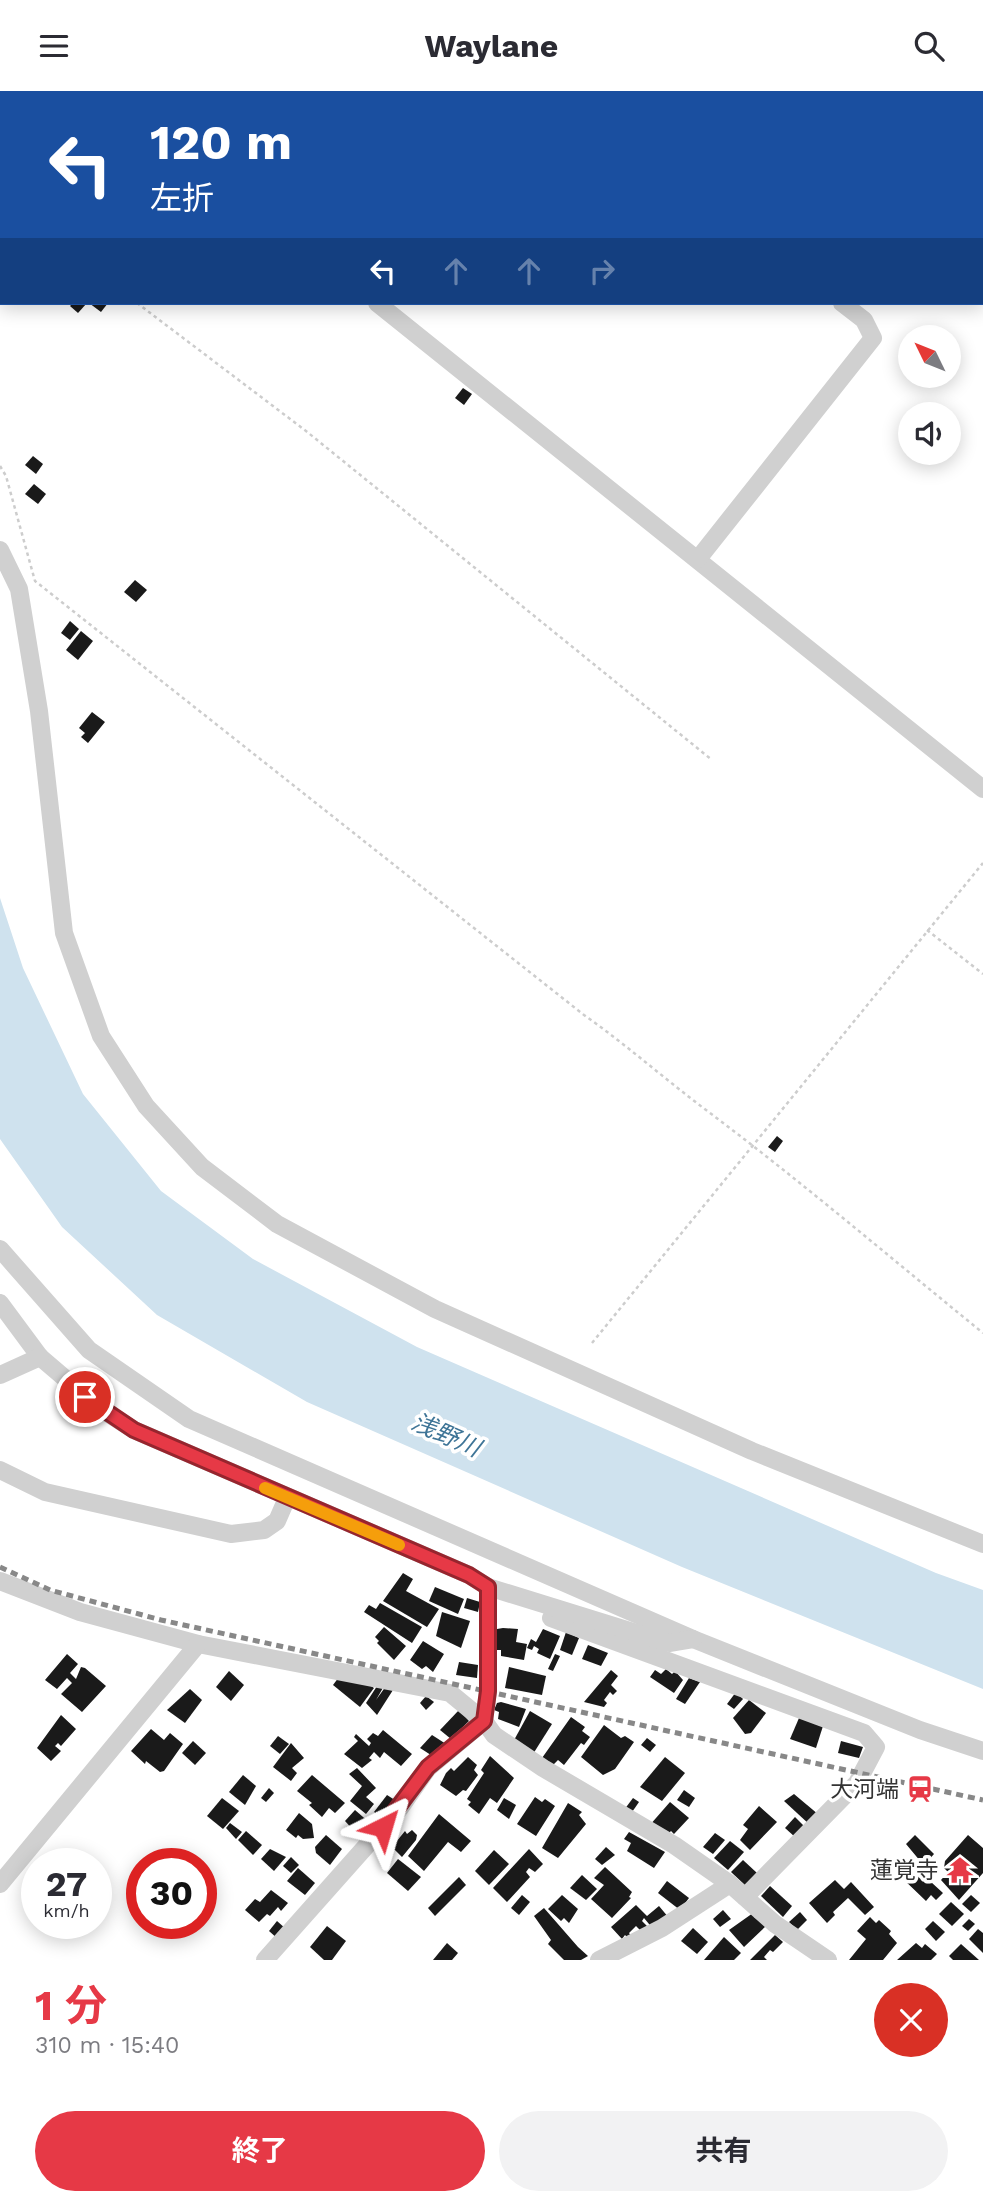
<!DOCTYPE html>
<html lang="ja">
<head>
<meta charset="utf-8">
<style>
	:root { --surface:#fff; --page:#f2f2f3; --text:#2b2b33; --muted:#7c7c81; --accent:#e63946 }
	body { margin:0; font-family:"Work Sans","Noto Sans JP",sans-serif; background:var(--page); color:var(--text); height:100vh; display:flex; flex-direction:column; font-size:26px; white-space:nowrap }
	* { box-sizing:border-box; margin:0 }
	p { font-size:23px; color:var(--muted) }
	.icon { flex:none; width:38px; height:38px; fill:none; stroke:currentColor; stroke-width:2; stroke-linecap:round; stroke-linejoin:round }
	.map { position:relative; height:1869px; overflow:hidden }
	.side { display:flex; flex-direction:column; background:var(--surface); flex:1 }
	.side>* { flex:none }
	.guide { position:absolute; left:0px; top:0px; width:984px; height:214px; box-shadow:0 4px 18px #0003; background:#1a4fa0; color:#fff; overflow:hidden }
	.needle { width:46px; rotate:313deg }
	.buttons { position:absolute; left:898px; top:234px; display:grid; gap:14px }
	.buttons a { display:grid; place-items:center; width:63px; height:63px; border-radius:50%; background:var(--surface); box-shadow:0 4px 18px #0003; font-size:35px }
	.speed { position:absolute; left:21px; top:1757px; display:flex; gap:14px; font-size:35px; font-weight:700; text-align:center }
	.speed>* { display:grid; place-content:center; width:91px; height:91px; border-radius:50%; background:var(--surface); box-shadow:0 4px 18px #0003; line-height:1 }
	.speed small { font-size:18px; font-weight:400 }
	.speed .limit { border:10px solid #d22; background:#fff; color:#111 }
	.pin { position:absolute; display:grid; place-items:center; width:60px; height:60px; color:#fff; margin:-30px; border:4px solid #fff; border-radius:50%; box-shadow:0 2px 7px #0007 }
	.me { position:absolute; width:77px; margin:-38px; rotate:40deg; stroke-linejoin:round; filter:drop-shadow(0 0 5px #0008) }
	.turn { display:flex; align-items:center; gap:24px; height:147px; padding:0 35px; font-size:32px }
	.turn .icon { width:91px; height:91px; stroke-width:2.5 }
	.turn b { display:block; font-size:49px; line-height:60px }
	.lanes { display:flex; align-items:center; height:66px; padding:0 35px; background:#0003; justify-content:center; gap:35px; direction:ltr }
	.lanes .off { opacity:.35 }
	.round { display:grid; place-items:center; flex:none; width:74px; height:74px; border-radius:37px; background:var(--page) }
	.headline { display:flex; align-items:center; justify-content:space-between; height:119px; padding:0 35px }
	h1 { font-size:42px; font-weight:700; line-height:52px; color:var(--accent) }
	.button { display:flex; gap:14px; margin-top:auto; padding:14px 35px }
	.button a { flex:1; height:80px; border-radius:42px; background:var(--accent); color:#fff; font-size:28px; font-weight:700; line-height:80px; text-align:center }
	.button a+a { background:var(--page); color:var(--text) }
	header { display:flex; justify-content:space-between; align-items:center; height:91px; padding:0 35px; background:var(--surface); font-size:32px; font-weight:700 }
	.map>svg:first-child { display:block }
	.water { fill:#cfe2ee }
	.lines { fill:none; stroke-linecap:round; stroke-linejoin:round }
	.river { stroke:#cfe2ee; stroke-width:30 }
	.building { fill:#1a1a1a }
	.path { stroke:#cdcdcd; stroke-width:2.5; stroke-dasharray:3.5 3.5; stroke-linecap:butt }
	.minor { stroke:#d0d0d0; stroke-width:18 }
	.rail { stroke:#888; stroke-width:5; stroke-dasharray:7 5; stroke-linecap:butt }
	.route-casing { stroke:#96252e; stroke-width:18 }
	.route { stroke:#e63946; stroke-width:12 }
	.slow { stroke:#f59e0b; stroke-width:12 }
	.labels { text-anchor:middle; stroke-width:7; stroke-linejoin:round; paint-order:stroke }
	.poi-label { font-size:23px; fill:#333; stroke:#fff; text-anchor:end }
	.water-label { font-size:24px; font-style:italic; fill:#3f7597; stroke:#fff }
</style>
</head>
<body>
<header><svg class="icon" aria-label="menu" viewBox="0 0 24 24"><path d="M4 6h16M4 12h16M4 18h16"/></svg>Waylane<svg class="icon" aria-label="search" viewBox="0 0 24 24"><circle cx="10" cy="10" r="6"/><path d="M15 15l6 6"/></svg></header>
<div class="map">
<svg width="983" height="1869" viewBox="0 0 983 1869">
	<rect width="100%" height="100%" fill="#fff"/>
	<!-- water -->
	<path class="water" d="M 0,807 L 23,877 L 83,1003 L 161,1100 L 253,1168 L 417,1256 L 936,1482 L 983,1499 L 983,1598 L 682,1476 L 307,1311 L 157,1224 L 62,1136 L 0,1048 Z"/>
	<g class="lines">
		<!-- river -->
		<g class="river">
			<path d="M 767,0 L 769,2"/>
			<path d="M 982,153 L 983,154"/>
		</g>
	</g>
	<!-- building -->
	<g class="building">
		<path d="M 73,212 L 87,212 L 78,222 L 70,215 Z"/>
		<path d="M 89,212 L 108,212 L 101,221 Z"/>
		<path d="M 463,297 L 472,303 L 464,314 L 455,307 Z"/>
		<path d="M 33,365 L 43,373 L 36,383 L 25,374 Z"/>
		<path d="M 34,393 L 46,403 L 38,413 L 25,403 Z"/>
		<path d="M 135,489 L 147,499 L 136,511 L 124,501 Z"/>
		<path d="M 70,530 L 79,538 L 70,549 L 61,542 Z"/>
		<path d="M 81,540 L 93,550 L 78,569 L 66,559 Z"/>
		<path d="M 92,621 L 105,631 L 88,652 L 81,646 L 85,642 L 79,637 Z"/>
		<path d="M 777,1045 L 783,1050 L 775,1061 L 768,1056 Z"/>
		<path d="M 403,1482 L 413,1488 L 406,1500 L 439,1518 L 427,1536 L 383,1510 Z"/>
		<path d="M 435,1496 L 464,1508 L 458,1523 L 429,1510 Z"/>
		<path d="M 467,1507 L 480,1511 L 478,1521 L 464,1517 Z"/>
		<path d="M 380,1512 L 422,1536 L 412,1552 L 364,1521 L 369,1514 L 376,1518 Z"/>
		<path d="M 442,1521 L 470,1530 L 461,1557 L 436,1545 Z"/>
		<path d="M 384,1536 L 406,1555 L 394,1569 L 377,1552 L 379,1550 L 375,1546 Z"/>
		<path d="M 503,1537 L 518,1538 L 516,1551 L 527,1553 L 524,1569 L 501,1565 L 501,1559 L 496,1559 L 497,1538 Z"/>
		<path d="M 543,1538 L 560,1545 L 550,1568 L 537,1562 L 539,1558 L 534,1555 L 532,1559 L 527,1557 L 531,1548 L 536,1551 Z"/>
		<path d="M 566,1541 L 579,1547 L 572,1564 L 560,1559 Z"/>
		<path d="M 423,1550 L 444,1563 L 433,1581 L 426,1575 L 422,1578 L 410,1569 Z"/>
		<path d="M 588,1554 L 608,1562 L 601,1575 L 582,1568 Z"/>
		<path d="M 67,1563 L 78,1573 L 70,1582 L 76,1588 L 81,1576 L 85,1577 L 106,1595 L 82,1621 L 61,1603 L 72,1592 L 67,1587 L 57,1598 L 45,1589 Z"/>
		<path d="M 555,1563 L 560,1565 L 553,1580 L 548,1578 Z"/>
		<path d="M 459,1571 L 478,1574 L 477,1587 L 456,1584 Z"/>
		<path d="M 509,1576 L 546,1585 L 542,1604 L 505,1597 Z"/>
		<path d="M 666,1578 L 672,1583 L 675,1580 L 683,1589 L 674,1602 L 650,1586 L 655,1579 L 661,1583 Z"/>
		<path d="M 611,1579 L 618,1585 L 611,1594 L 617,1600 L 613,1604 L 610,1601 L 604,1609 L 607,1612 L 604,1616 L 584,1611 Z"/>
		<path d="M 229,1580 L 244,1594 L 231,1610 L 216,1596 Z"/>
		<path d="M 339,1586 L 367,1592 L 374,1597 L 360,1616 L 333,1594 Z"/>
		<path d="M 689,1587 L 700,1591 L 685,1613 L 676,1608 Z"/>
		<path d="M 379,1592 L 384,1595 L 376,1609 L 386,1595 L 393,1599 L 377,1624 L 366,1612 Z"/>
		<path d="M 190,1598 L 202,1609 L 185,1632 L 167,1619 Z"/>
		<path d="M 736,1601 L 743,1608 L 734,1618 L 727,1613 Z"/>
		<path d="M 426,1605 L 434,1611 L 426,1619 L 420,1612 Z"/>
		<path d="M 749,1609 L 766,1622 L 751,1642 L 745,1643 L 733,1627 Z"/>
		<path d="M 501,1611 L 526,1618 L 519,1636 L 498,1628 L 499,1621 L 494,1619 L 497,1612 Z"/>
		<path d="M 459,1619 L 469,1630 L 451,1648 L 440,1639 Z"/>
		<path d="M 530,1620 L 552,1633 L 533,1663 L 513,1651 Z"/>
		<path d="M 61,1624 L 76,1638 L 61,1655 L 58,1652 L 55,1655 L 61,1660 L 51,1670 L 37,1657 Z"/>
		<path d="M 571,1626 L 585,1636 L 582,1640 L 590,1646 L 584,1654 L 581,1652 L 564,1674 L 558,1669 L 552,1675 L 542,1667 Z"/>
		<path d="M 799,1627 L 823,1635 L 816,1657 L 790,1648 Z"/>
		<path d="M 604,1634 L 621,1647 L 625,1645 L 634,1651 L 615,1678 L 603,1684 L 581,1666 Z"/>
		<path d="M 151,1638 L 164,1649 L 170,1642 L 183,1653 L 164,1680 L 160,1681 L 146,1670 L 145,1673 L 131,1660 Z"/>
		<path d="M 383,1639 L 412,1663 L 401,1675 L 384,1661 L 380,1667 L 374,1661 L 369,1667 L 372,1669 L 362,1677 L 344,1663 L 358,1650 L 354,1646 L 356,1643 L 369,1655 L 371,1652 L 367,1648 L 373,1642 L 378,1645 Z"/>
		<path d="M 432,1644 L 446,1653 L 434,1666 L 420,1657 Z"/>
		<path d="M 278,1645 L 289,1653 L 280,1663 L 270,1655 Z"/>
		<path d="M 647,1647 L 656,1654 L 650,1661 L 641,1654 Z"/>
		<path d="M 193,1650 L 206,1662 L 195,1674 L 182,1662 Z"/>
		<path d="M 841,1650 L 863,1656 L 859,1667 L 838,1662 Z"/>
		<path d="M 291,1652 L 304,1667 L 292,1677 L 297,1682 L 291,1690 L 273,1676 Z"/>
		<path d="M 490,1665 L 514,1687 L 497,1712 L 490,1707 L 479,1723 L 468,1714 L 471,1711 L 467,1708 L 484,1682 L 481,1679 Z"/>
		<path d="M 468,1666 L 477,1674 L 474,1679 L 478,1684 L 466,1700 L 463,1699 L 456,1705 L 440,1694 L 446,1682 L 451,1677 L 454,1680 Z"/>
		<path d="M 665,1666 L 685,1682 L 662,1710 L 640,1696 Z"/>
		<path d="M 357,1677 L 376,1697 L 366,1706 L 374,1713 L 366,1723 L 350,1710 L 362,1695 L 349,1683 Z"/>
		<path d="M 243,1684 L 256,1695 L 245,1714 L 229,1701 Z"/>
		<path d="M 312,1684 L 345,1712 L 335,1722 L 329,1717 L 322,1726 L 309,1714 L 312,1712 L 297,1700 Z"/>
		<path d="M 877,1693 L 898,1698 L 895,1710 L 874,1705 Z"/>
		<path d="M 269,1697 L 274,1702 L 266,1711 L 261,1707 Z"/>
		<path d="M 684,1699 L 695,1707 L 689,1716 L 677,1709 Z"/>
		<path d="M 794,1703 L 819,1724 L 810,1734 L 784,1710 Z"/>
		<path d="M 387,1704 L 398,1711 L 384,1730 L 374,1721 Z"/>
		<path d="M 535,1706 L 542,1711 L 545,1708 L 555,1715 L 536,1745 L 517,1733 Z"/>
		<path d="M 222,1707 L 239,1720 L 223,1738 L 207,1725 Z"/>
		<path d="M 504,1707 L 516,1714 L 509,1728 L 497,1719 Z"/>
		<path d="M 633,1707 L 639,1711 L 630,1724 L 624,1719 Z"/>
		<path d="M 670,1711 L 689,1727 L 674,1743 L 671,1740 L 665,1746 L 649,1735 Z"/>
		<path d="M 568,1712 L 582,1721 L 579,1724 L 586,1733 L 558,1767 L 542,1757 Z"/>
		<path d="M 759,1715 L 777,1731 L 750,1759 L 740,1749 L 748,1738 L 743,1734 Z"/>
		<path d="M 355,1719 L 378,1739 L 366,1753 L 345,1730 Z"/>
		<path d="M 299,1722 L 312,1733 L 314,1747 L 303,1748 L 298,1744 L 296,1747 L 286,1739 Z"/>
		<path d="M 439,1723 L 471,1750 L 461,1761 L 448,1751 L 424,1780 L 408,1765 Z"/>
		<path d="M 795,1726 L 805,1736 L 795,1746 L 785,1737 Z"/>
		<path d="M 230,1732 L 242,1741 L 236,1748 L 226,1737 Z"/>
		<path d="M 412,1739 L 417,1744 L 416,1749 L 402,1766 L 392,1756 L 405,1740 L 407,1743 Z"/>
		<path d="M 246,1740 L 262,1754 L 253,1764 L 238,1749 Z"/>
		<path d="M 629,1741 L 665,1761 L 654,1777 L 627,1760 L 631,1752 L 624,1748 Z"/>
		<path d="M 715,1742 L 725,1749 L 713,1763 L 703,1756 Z"/>
		<path d="M 326,1744 L 342,1758 L 330,1774 L 316,1762 L 315,1756 Z"/>
		<path d="M 915,1744 L 934,1763 L 919,1780 L 943,1802 L 936,1809 L 931,1804 L 926,1810 L 901,1786 L 912,1774 L 916,1777 L 921,1771 L 906,1753 Z"/>
		<path d="M 968,1744 L 983,1757 L 983,1782 L 959,1809 L 941,1789 L 948,1781 L 944,1777 L 945,1770 Z"/>
		<path d="M 730,1750 L 744,1761 L 728,1779 L 714,1767 Z"/>
		<path d="M 606,1756 L 615,1764 L 602,1774 L 595,1768 Z"/>
		<path d="M 270,1758 L 286,1766 L 274,1780 L 261,1768 Z"/>
		<path d="M 529,1758 L 543,1773 L 535,1781 L 529,1777 L 526,1781 L 530,1786 L 507,1811 L 493,1797 Z"/>
		<path d="M 494,1759 L 509,1773 L 489,1794 L 475,1780 Z"/>
		<path d="M 291,1766 L 299,1774 L 291,1782 L 283,1775 Z"/>
		<path d="M 398,1768 L 421,1786 L 408,1800 L 387,1782 Z"/>
		<path d="M 743,1769 L 757,1782 L 746,1795 L 731,1781 Z"/>
		<path d="M 605,1776 L 632,1801 L 629,1806 L 631,1807 L 612,1827 L 591,1808 L 604,1794 L 594,1787 Z"/>
		<path d="M 298,1777 L 315,1792 L 305,1804 L 287,1790 Z"/>
		<path d="M 582,1784 L 597,1798 L 586,1809 L 570,1797 Z"/>
		<path d="M 459,1786 L 466,1794 L 435,1825 L 428,1817 Z"/>
		<path d="M 835,1789 L 844,1798 L 851,1791 L 874,1816 L 865,1824 L 848,1807 L 833,1821 L 835,1824 L 827,1832 L 809,1812 Z"/>
		<path d="M 667,1790 L 689,1807 L 680,1819 L 658,1802 Z"/>
		<path d="M 770,1795 L 792,1815 L 783,1826 L 761,1805 Z"/>
		<path d="M 271,1799 L 288,1812 L 281,1820 L 278,1816 L 270,1825 L 267,1823 L 259,1831 L 245,1819 L 255,1808 L 260,1811 Z"/>
		<path d="M 522,1804 L 530,1811 L 519,1824 L 511,1817 Z"/>
		<path d="M 562,1804 L 578,1818 L 569,1832 L 564,1827 L 561,1830 L 548,1818 Z"/>
		<path d="M 971,1804 L 980,1812 L 971,1821 L 962,1813 Z"/>
		<path d="M 951,1811 L 964,1823 L 952,1835 L 939,1823 Z"/>
		<path d="M 636,1814 L 647,1825 L 659,1815 L 669,1827 L 654,1839 L 644,1827 L 642,1830 L 648,1836 L 643,1842 L 636,1835 L 629,1842 L 631,1845 L 628,1847 L 625,1844 L 622,1848 L 611,1836 Z"/>
		<path d="M 544,1817 L 578,1856 L 588,1865 L 581,1869 L 564,1869 L 548,1853 L 551,1849 L 534,1825 Z"/>
		<path d="M 723,1819 L 731,1828 L 720,1836 L 713,1828 Z"/>
		<path d="M 800,1821 L 807,1829 L 797,1839 L 789,1831 Z"/>
		<path d="M 753,1822 L 756,1824 L 754,1826 L 766,1835 L 744,1856 L 729,1839 Z"/>
		<path d="M 870,1826 L 876,1832 L 879,1829 L 891,1840 L 889,1843 L 897,1852 L 883,1869 L 849,1869 L 866,1848 L 857,1840 Z"/>
		<path d="M 969,1828 L 975,1833 L 968,1840 L 962,1835 Z"/>
		<path d="M 277,1830 L 286,1838 L 278,1848 L 269,1840 Z"/>
		<path d="M 933,1830 L 945,1841 L 936,1850 L 925,1838 Z"/>
		<path d="M 327,1835 L 346,1850 L 332,1869 L 324,1869 L 310,1856 Z"/>
		<path d="M 693,1837 L 708,1851 L 697,1863 L 681,1850 Z"/>
		<path d="M 978,1838 L 983,1842 L 983,1862 L 969,1848 Z"/>
		<path d="M 775,1844 L 783,1851 L 773,1861 L 770,1859 L 764,1866 L 767,1869 L 750,1869 Z"/>
		<path d="M 724,1846 L 741,1862 L 734,1869 L 704,1869 Z"/>
		<path d="M 447,1852 L 458,1862 L 452,1869 L 433,1869 Z"/>
		<path d="M 916,1852 L 922,1857 L 925,1853 L 937,1863 L 931,1869 L 897,1869 Z"/>
		<path d="M 961,1853 L 979,1869 L 953,1869 L 949,1865 Z"/>
	</g>
	<g class="lines">
		<!-- path -->
		<g class="path">
			<path d="M 16,2 L 17,0"/>
			<path d="M 0,21 L 2,19"/>
			<path d="M 0,103 L 2,105"/>
			<path d="M 137,212 L 306,340 L 712,669"/>
			<path d="M 0,375 L 6,385 L 35,490 L 584,924 C 628,955 667,990 710,1022 C 803,1092 892,1168 983,1242"/>
			<path d="M 927,839 L 983,883"/>
			<path d="M 592,1252 L 983,772"/>
		</g>
		<!-- minor -->
		<g class="minor">
			<path d="M 112,0 L 115,2"/>
			<path d="M 574,0 L 576,2"/>
			<path d="M 342,2 L 343,0"/>
			<path d="M 604,2 L 605,0"/>
			<path d="M 377,212 L 983,698"/>
			<path d="M 0,459 L 19,498 L 39,620 L 64,842 L 101,945 L 146,1015 L 202,1076 L 277,1133 L 435,1218 L 752,1360 L 983,1453"/>
			<path d="M 698,468 L 873,247 L 864,229 L 842,212"/>
			<path d="M 0,1158 L 89,1259 L 189,1328 L 693,1548 L 920,1639 L 983,1660"/>
			<path d="M 0,1212 L 40,1266 L 101,1318 L 134,1339 L 469,1484 L 488,1496"/>
			<path d="M 0,1284 L 40,1266"/>
			<path d="M 0,1379 L 45,1401 L 231,1443 L 264,1439 L 277,1430 L 287,1407"/>
			<path d="M 0,1490 L 80,1521 L 198,1553 L 450,1602 L 484,1630 L 494,1644 L 543,1677 L 674,1754 L 730,1793 L 775,1833 L 828,1869"/>
			<path d="M 551,1527 L 864,1642 L 876,1656 L 857,1692 L 745,1806"/>
			<path d="M 0,1793 L 198,1553"/>
			<path d="M 265,1869 L 400,1717 L 428,1677 L 484,1630 L 488,1600 L 488,1496 L 669,1552 L 693,1548"/>
			<path d="M 599,1869 L 662,1837 L 730,1793"/>
		</g>
		<!-- rail -->
		<path class="rail" d="M 0,1476 L 50,1499 L 161,1529 L 983,1709"/>
	</g>
	<g class="lines">
		<defs>
			<path id="route" d="M 85,1306 L 134,1339 L 469,1484 L 488,1496 L 488,1600 L 484,1630 L 428,1676 L 383,1736"/>
		</defs>
		<!-- route casing -->
		<use href="#route" class="route-casing"/>
		<!-- route -->
		<use href="#route" class="route"/>
		<!-- slow -->
		<path class="slow" d="M 265,1397 L 399,1454"/>
	</g>
	<!-- icons -->
	<defs>
		<symbol id="station-bare" viewBox="-9 -9 18 18"><path d="M-3-6H3Q5-6 5-4V2Q5 4 3 4L4.5 6H3L1.5 4h-3L-3 6H-4.5L-3 4Q-5 4-5 2V-4Q-5-6-3-6ZM-3.5-4v3h7v-3ZM-3.5 1v1.5H-2V1ZM2 1v1.5H3.5V1Z" fill="#e63946" stroke="#fff" stroke-width="2.5" paint-order="stroke"/></symbol>
		<symbol id="temple-bare" viewBox="-9 -9 18 18"><path d="M0-6L5-2H3V0L6.5 2.5H4V6H1.5V3h-3V6H-4V2.5H-6.5L-3 0V-2H-5Z" fill="#e63946" stroke="#fff" stroke-width="2.5" paint-order="stroke"/></symbol>
	</defs>
	<g fill-rule="evenodd">
		<use href="#station-bare" x="901" y="1679" width="38" height="38"/>
		<use href="#temple-bare" x="941" y="1760" width="38" height="38"/>
	</g>
	<g class="labels">
		<!-- poi labels -->
		<g class="poi-label">
			<text x="899" y="1706">大河端</text>
			<text x="939" y="1787">蓮覚寺</text>
		</g>
		<!-- water labels -->
		<g class="water-label">
			<text transform="translate(446 1344) rotate(24)" y="8">浅野川</text>
		</g>
	</g>
</svg>
<div class="buttons">
<a><svg class="needle" viewBox="-14 -14 28 28"><path d="M0-13l5 13h-10z" fill="#e53935"/><path d="M0 13l5-13h-10z" fill="#7c7c81"/></svg></a>
<a><svg class="icon" aria-label="sound" viewBox="0 0 24 24"><path d="M4 9h4l5-4v14l-5-4H4zM17 9q2 3 0 6"/></svg></a>
</div>
<div class="speed"><div>27<small>km/h</small></div><div class="limit">30</div></div>
<div class="pin" style="left:85px;top:1306px;background:#d93025"><svg class="icon" aria-label="arrive" viewBox="0 0 24 24"><path d="M6 21V4h12l-3 4 3 4H6"/></svg></div>
<svg class="me" style="left:383px;top:1736px" viewBox="-20 -20 40 40"><path d="M0-17L14 15 0 8-14 15z" fill="#e63946" stroke="#fff" stroke-width="4"/></svg>
<div class="guide">
<div class="turn"><svg class="icon" aria-label="left" viewBox="0 0 24 24"><path d="M17 20v-9H6M10 6l-5 5 5 5"/></svg><div><b>120 m</b>左折</div></div>
<div class="lanes"><svg class="icon" aria-label="left" viewBox="0 0 24 24"><path d="M17 20v-9H6M10 6l-5 5 5 5"/></svg><svg class="icon off" aria-label="ahead" viewBox="0 0 24 24"><path d="M12 20V5M6 11l6-6 6 6"/></svg><svg class="icon off" aria-label="ahead" viewBox="0 0 24 24"><path d="M12 20V5M6 11l6-6 6 6"/></svg><svg class="icon off" aria-label="right" viewBox="0 0 24 24"><path d="M7 20v-9h11M14 6l5 5-5 5"/></svg></div>
</div>
</div>
<section class="side">
<div class="headline"><div><h1>1 分</h1><p>310 m · 15:40</p></div><a class="round" style="background:#d93025;color:#fff"><svg class="icon" aria-label="close" viewBox="0 0 24 24"><path d="M6 6l12 12M18 6L6 18"/></svg></a></div>
<div class="button"><a>終了</a><a>共有</a></div>
</section>
</body>
</html>
